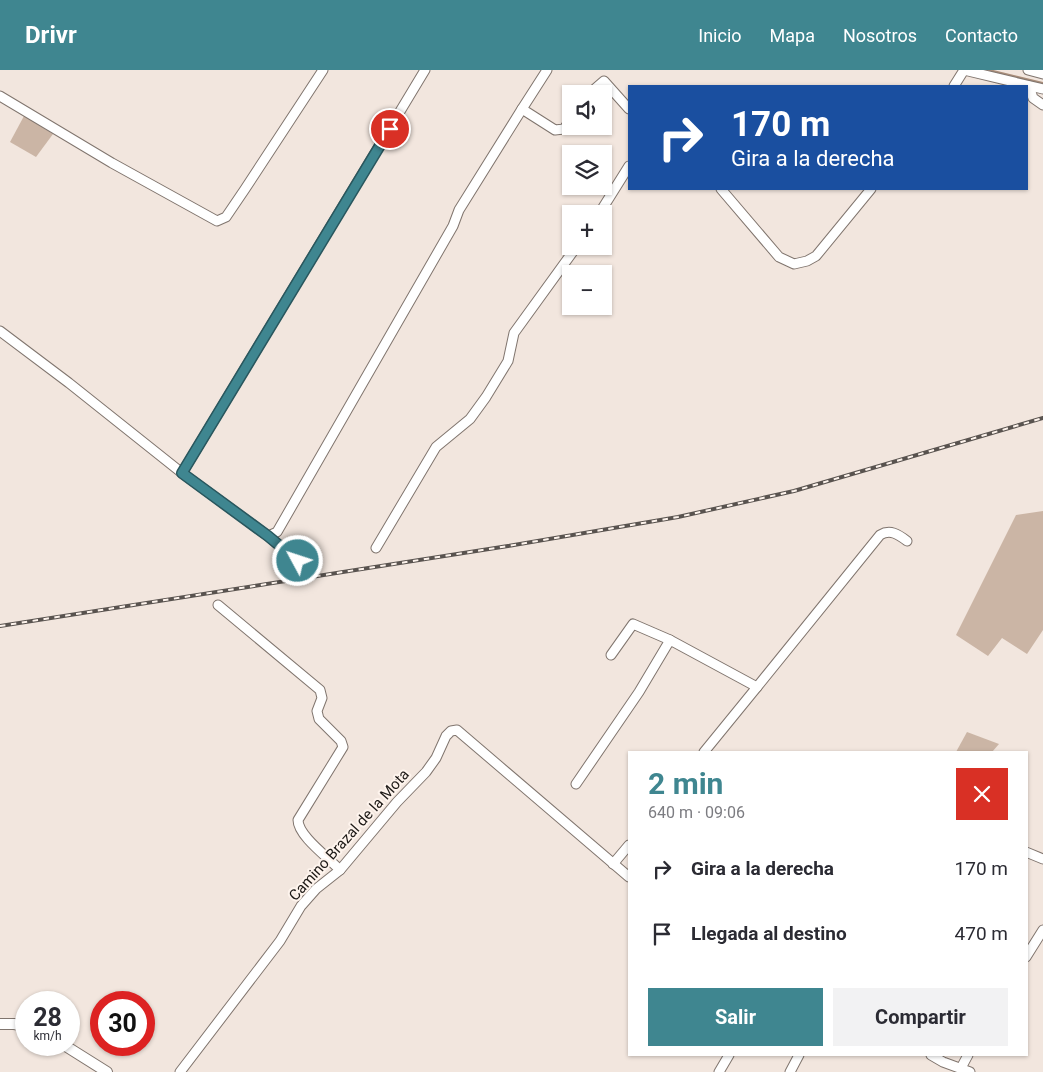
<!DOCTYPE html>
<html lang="es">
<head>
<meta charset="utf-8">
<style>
	:root { --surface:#fff; --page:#f2f2f3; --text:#2b2b33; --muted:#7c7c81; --accent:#3f8690 }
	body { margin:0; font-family:Roboto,sans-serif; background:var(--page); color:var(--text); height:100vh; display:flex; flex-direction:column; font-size:19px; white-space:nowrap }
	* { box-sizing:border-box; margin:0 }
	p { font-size:16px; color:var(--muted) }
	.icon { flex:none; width:28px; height:28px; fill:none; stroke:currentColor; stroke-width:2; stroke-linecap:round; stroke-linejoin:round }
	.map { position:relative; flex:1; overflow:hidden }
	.side { position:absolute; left:628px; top:681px; width:400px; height:305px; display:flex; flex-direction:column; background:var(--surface); border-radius:0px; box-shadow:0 1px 4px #0004 }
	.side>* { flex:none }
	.hud { position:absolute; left:628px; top:15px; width:400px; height:105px; border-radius:0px; box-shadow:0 1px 4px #0004; background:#1a4fa0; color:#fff; overflow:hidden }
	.buttons { position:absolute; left:562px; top:15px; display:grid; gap:10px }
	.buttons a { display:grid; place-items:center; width:50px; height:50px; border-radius:0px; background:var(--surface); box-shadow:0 1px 4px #0004; font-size:25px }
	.speed { position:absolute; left:15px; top:921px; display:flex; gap:10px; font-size:25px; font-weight:700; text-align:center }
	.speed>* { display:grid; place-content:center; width:65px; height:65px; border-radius:50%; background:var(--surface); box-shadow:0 1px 4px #0004; line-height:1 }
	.speed small { font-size:12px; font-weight:400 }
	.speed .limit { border:8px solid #d22; background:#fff; color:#111 }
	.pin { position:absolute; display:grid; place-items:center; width:42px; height:42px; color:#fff; margin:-21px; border:2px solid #fff; border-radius:50%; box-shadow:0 1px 5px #0007 }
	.me { position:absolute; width:55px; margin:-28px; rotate:310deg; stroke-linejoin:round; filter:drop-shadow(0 0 4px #0008) }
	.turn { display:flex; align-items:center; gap:18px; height:105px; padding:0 20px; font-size:22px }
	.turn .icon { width:65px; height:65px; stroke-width:2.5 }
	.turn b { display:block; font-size:35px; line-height:42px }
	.round { display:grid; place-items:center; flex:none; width:52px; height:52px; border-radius:0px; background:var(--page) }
	.head { display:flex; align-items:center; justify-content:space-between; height:85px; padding:0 20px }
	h1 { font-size:30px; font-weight:700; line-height:38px; color:var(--accent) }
	.button { display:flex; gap:10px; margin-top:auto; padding:10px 20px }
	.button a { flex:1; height:58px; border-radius:0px; background:var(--accent); color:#fff; font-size:20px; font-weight:700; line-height:58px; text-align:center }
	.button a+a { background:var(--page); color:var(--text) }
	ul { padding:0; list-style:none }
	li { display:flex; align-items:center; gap:15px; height:65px; padding:0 20px }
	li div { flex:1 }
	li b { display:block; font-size:19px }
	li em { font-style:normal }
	header { display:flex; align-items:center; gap:30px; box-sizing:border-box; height:70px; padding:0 25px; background:var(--accent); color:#fff }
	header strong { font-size:24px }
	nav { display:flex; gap:28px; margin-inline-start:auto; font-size:18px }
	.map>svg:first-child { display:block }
	.green { fill:#cbb5a5 }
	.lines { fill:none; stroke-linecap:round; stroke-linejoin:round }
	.stream { stroke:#aa8e7a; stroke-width:2 }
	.minor-casing { stroke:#80756e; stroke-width:11 }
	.major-casing { stroke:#80756e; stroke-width:12 }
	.minor { stroke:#fff; stroke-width:9 }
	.major { stroke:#fff; stroke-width:10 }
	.rail-casing { stroke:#59534f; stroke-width:4 }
	.rail { stroke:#fef4ed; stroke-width:2; stroke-dasharray:5.5; stroke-linecap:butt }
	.route-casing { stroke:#29575e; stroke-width:12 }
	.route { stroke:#3f8690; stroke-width:9 }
	.labels { text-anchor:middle; stroke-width:4; stroke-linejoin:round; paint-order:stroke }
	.street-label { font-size:15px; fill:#1d1916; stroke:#fef4ed }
</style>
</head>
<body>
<header>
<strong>Drivr</strong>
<nav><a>Inicio</a><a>Mapa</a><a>Nosotros</a><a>Contacto</a></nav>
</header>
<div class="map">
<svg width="1043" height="1002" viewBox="0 0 1043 1002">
	<rect width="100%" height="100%" fill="#f2e6de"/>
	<!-- green -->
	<g class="green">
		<path d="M 24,46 L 53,64 L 36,87 L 10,72 Z"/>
		<path d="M 1043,441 L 1043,560 L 1027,584 L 1002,568 L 988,586 L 956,565 L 1016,445 Z"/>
		<path d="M 967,662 L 999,674 L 992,682 L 956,682 Z"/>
	</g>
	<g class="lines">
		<!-- stream -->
		<path class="stream" d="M 989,0 L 1043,13"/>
		<defs>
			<g id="minor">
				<path d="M 425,0 L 182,403 L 268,466 L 277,462 L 453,156 L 459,140 L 522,39"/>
				<path d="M 547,0 L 522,39 L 555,60 L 564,59 L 571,49"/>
				<path d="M 964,0 L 1043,19"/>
				<path d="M 1028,0 L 1043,4"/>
				<path d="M 954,16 L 964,0"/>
				<path d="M 1029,16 L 1033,28 L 1043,35"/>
				<path d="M 589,24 L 604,11 L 629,39"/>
				<path d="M 0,26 L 112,93 L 217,151 L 226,147 L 245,119 L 323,0"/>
				<path d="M 721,119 L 779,187 L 794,194 L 807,191 L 816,186 L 871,119"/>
				<path d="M 599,144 L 629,96"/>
				<path d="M 0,261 L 69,313 L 182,403"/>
				<path d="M 268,466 L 298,491"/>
				<path d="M 376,478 L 436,377 L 470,349 L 486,327 L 508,291 L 514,263 L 577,176"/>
				<path d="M 218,535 L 320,620 L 322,628 L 317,641 L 319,649 L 341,671 L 343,677 L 298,750 C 298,766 329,788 340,800"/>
				<path d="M 611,585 L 633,554 L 670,570"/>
				<path d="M 757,617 L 880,465 C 890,459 898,464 907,471"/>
				<path d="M 576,714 L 639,622 L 670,570 L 757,617 L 704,682"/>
				<path d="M 1026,782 L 1043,789"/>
				<path d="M 613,794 L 629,775"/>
				<path d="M 1026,887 L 1043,860"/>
				<path d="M 931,985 L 943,992 L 970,1002"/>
				<path d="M 961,998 L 968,985"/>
				<path d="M 180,1002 L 280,871 L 301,836 L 316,819 L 340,800 L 397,732 L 426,702 L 436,688 L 446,666 L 451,661 L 457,660 L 629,807"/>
				<path d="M 719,1002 L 729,985"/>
				<path d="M 790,1002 L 799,985"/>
			</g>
			<g id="major">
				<path d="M 0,954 L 14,954 L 26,956"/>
				<path d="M 64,975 L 107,1002"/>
			</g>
		</defs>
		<!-- minor casing -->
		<use href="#minor" class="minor-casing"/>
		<!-- major casing -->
		<use href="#major" class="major-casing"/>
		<!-- minor -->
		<use href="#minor" class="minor"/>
		<!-- major -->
		<use href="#major" class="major"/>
		<defs>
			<path id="rail" d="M 0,556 L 508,476 L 678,447 L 794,421 L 1043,348"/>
		</defs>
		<!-- rail casing -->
		<use href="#rail" class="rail-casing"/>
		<!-- rail -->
		<use href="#rail" class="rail"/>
	</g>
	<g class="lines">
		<defs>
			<path id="route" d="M 298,491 L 268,466 L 182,403 L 390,59"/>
		</defs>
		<!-- route casing -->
		<use href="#route" class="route-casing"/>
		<!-- route -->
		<use href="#route" class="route"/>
	</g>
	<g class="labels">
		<!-- street labels -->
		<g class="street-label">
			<text transform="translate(349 765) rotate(-48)" y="5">Camino Brazal de la Mota</text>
		</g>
	</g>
</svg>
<div class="buttons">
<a><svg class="icon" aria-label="sound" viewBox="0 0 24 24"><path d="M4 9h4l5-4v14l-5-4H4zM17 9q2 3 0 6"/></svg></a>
<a><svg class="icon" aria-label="layers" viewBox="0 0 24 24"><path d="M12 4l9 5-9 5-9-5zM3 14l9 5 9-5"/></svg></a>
<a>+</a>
<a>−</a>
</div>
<div class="speed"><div>28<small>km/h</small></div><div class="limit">30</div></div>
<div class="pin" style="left:390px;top:59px;background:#d93025"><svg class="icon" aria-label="arrive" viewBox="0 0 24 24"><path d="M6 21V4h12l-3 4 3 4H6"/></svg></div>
<svg class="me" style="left:298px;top:491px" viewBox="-20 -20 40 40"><circle r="17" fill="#3f8690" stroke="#fff" stroke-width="3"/><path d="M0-11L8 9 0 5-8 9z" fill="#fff"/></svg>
<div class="hud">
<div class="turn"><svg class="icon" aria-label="right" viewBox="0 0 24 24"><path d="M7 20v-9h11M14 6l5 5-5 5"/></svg><div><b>170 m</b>Gira a la derecha</div></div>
</div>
<section class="side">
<div class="head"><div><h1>2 min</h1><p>640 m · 09:06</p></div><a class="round" style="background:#d93025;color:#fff"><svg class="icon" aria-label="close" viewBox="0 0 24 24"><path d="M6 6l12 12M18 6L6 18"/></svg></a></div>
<ul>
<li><svg class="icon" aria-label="right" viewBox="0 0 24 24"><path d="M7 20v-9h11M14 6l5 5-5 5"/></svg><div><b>Gira a la derecha</b></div><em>170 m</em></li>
<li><svg class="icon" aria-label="arrive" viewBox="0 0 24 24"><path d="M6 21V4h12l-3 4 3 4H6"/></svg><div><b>Llegada al destino</b></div><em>470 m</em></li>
</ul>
<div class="button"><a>Salir</a><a>Compartir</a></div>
</section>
</div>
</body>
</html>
